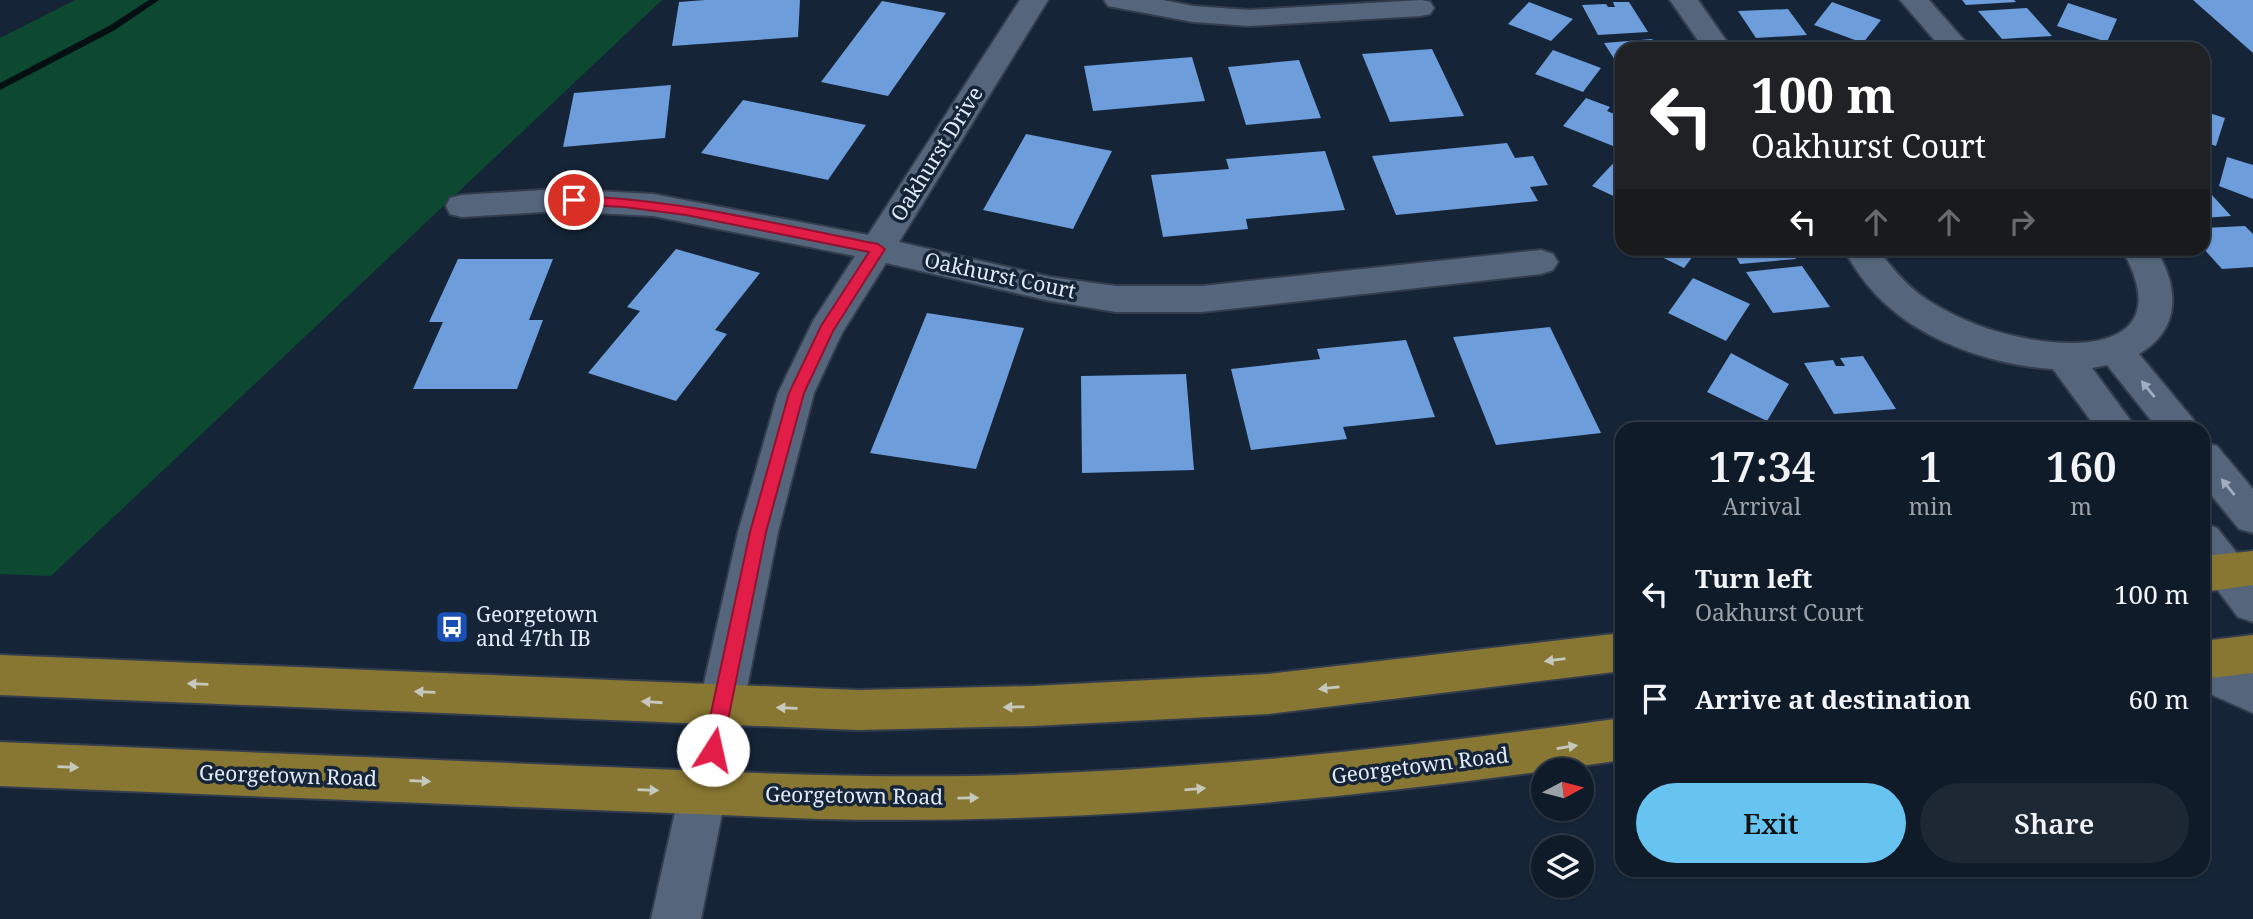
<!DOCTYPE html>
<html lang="en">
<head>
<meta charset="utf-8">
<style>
	:root { --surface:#101b29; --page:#1e2835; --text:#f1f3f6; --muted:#9ca1a8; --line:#303946; --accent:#67c4f0 }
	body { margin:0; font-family:"Noto Serif",serif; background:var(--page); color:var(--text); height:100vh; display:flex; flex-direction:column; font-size:26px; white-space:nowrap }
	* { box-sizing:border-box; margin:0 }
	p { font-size:23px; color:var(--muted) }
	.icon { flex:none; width:38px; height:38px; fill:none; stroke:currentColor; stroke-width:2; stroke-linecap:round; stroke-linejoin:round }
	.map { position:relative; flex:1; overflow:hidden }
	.side { position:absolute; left:1615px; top:422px; width:595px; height:455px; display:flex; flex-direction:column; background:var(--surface); border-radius:21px; box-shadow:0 2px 5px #0004,0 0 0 2px var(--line) }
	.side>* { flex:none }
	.hud { position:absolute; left:1615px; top:42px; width:595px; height:214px; border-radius:21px; box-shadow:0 2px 5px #0004,0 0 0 2px var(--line); background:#202124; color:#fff; overflow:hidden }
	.needle { width:46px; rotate:83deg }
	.fabs { position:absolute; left:1531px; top:758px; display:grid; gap:14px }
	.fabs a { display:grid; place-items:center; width:63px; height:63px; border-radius:50%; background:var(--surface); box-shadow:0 2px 5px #0004,0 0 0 2px var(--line); font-size:35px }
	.pin { position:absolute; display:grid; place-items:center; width:60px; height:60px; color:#fff; margin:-30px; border:4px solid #fff; border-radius:50%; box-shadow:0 2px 7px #0007 }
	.me { position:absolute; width:77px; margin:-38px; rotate:10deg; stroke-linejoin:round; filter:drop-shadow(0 0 5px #0008) }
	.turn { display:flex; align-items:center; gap:24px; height:147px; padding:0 21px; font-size:32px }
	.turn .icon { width:91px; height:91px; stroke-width:2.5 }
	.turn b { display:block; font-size:49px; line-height:60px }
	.lanes { display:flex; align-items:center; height:66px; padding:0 21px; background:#0003; justify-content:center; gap:35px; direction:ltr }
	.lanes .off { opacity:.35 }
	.eta { display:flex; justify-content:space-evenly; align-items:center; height:119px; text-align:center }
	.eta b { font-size:42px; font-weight:600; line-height:49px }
	.button { display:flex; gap:14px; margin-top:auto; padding:14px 21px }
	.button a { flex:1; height:80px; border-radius:42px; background:var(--accent); color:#111; font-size:28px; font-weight:600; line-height:80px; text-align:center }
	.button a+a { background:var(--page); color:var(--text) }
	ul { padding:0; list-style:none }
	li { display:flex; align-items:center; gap:21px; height:105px; padding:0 21px }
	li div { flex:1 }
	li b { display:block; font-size:26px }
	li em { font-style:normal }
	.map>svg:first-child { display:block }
	.green { fill:#0d4831 }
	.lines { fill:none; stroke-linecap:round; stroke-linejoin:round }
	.stream { fill:#030f11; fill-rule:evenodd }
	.building { fill:#6d9ddb }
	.minor-casing { stroke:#333d4e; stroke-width:4 }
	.major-casing { stroke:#333d4e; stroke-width:4 }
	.minor { fill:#55667c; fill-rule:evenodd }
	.major { fill:#887732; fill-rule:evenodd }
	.oneway { fill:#a2afc0 }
	.oneway2 { fill:#c6c8bd }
	.route { fill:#e11d48; stroke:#92132f; stroke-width:2 }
	.labels { text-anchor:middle; stroke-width:7; stroke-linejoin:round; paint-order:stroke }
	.street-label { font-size:21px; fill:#e1ebf8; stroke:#152437 }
	.poi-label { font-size:21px; fill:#e1ebf8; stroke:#152437; text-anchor:start }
</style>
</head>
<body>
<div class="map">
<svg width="2253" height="919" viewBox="0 0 2253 919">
	<rect width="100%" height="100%" fill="#152437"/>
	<!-- green -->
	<path class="green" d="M 75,0 L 662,0 L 51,576 L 0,574 L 0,38 Z"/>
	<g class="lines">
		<!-- stream -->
		<path class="stream" d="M 149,0 L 159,0 L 115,30 L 0,90 L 0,83 L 109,26 Z"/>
	</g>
	<!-- building -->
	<g class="building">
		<path d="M 705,0 L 800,0 L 798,37 L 672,46 L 679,2 Z"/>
		<path d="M 1962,0 L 2014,0 L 2016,2 L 1966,5 Z"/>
		<path d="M 2193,0 L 2253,0 L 2253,53 Z"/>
		<path d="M 882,1 L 946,13 L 888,96 L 821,82 Z"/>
		<path d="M 1529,2 L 1573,19 L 1551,41 L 1508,24 Z"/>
		<path d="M 1613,2 L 1629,2 L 1648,32 L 1598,35 L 1582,5 L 1606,4 L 1608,7 L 1615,7 Z"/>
		<path d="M 1832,2 L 1881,20 L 1863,43 L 1814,25 Z"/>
		<path d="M 2068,3 L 2117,19 L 2107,42 L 2057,26 Z"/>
		<path d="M 2027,8 L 2052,36 L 2002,39 L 1978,11 Z"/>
		<path d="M 1788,9 L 1807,35 L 1756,38 L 1738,11 Z"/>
		<path d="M 1652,39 L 1659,49 L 1622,49 L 1622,71 L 1604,43 Z"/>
		<path d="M 1432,49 L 1464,116 L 1390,122 L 1362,54 Z"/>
		<path d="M 1553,50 L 1601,68 L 1583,92 L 1535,74 Z"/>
		<path d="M 1192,57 L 1205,101 L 1093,111 L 1084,66 Z"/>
		<path d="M 1299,60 L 1321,118 L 1246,125 L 1228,67 Z"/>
		<path d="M 671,85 L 665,138 L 563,147 L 574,93 Z"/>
		<path d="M 1586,98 L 1610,107 L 1607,111 L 1622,117 L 1622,135 L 1613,146 L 1563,126 Z"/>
		<path d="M 743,100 L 866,125 L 828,180 L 701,153 Z"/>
		<path d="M 2203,111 L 2225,118 L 2216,146 L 2203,142 Z"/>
		<path d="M 1026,134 L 1112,151 L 1073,229 L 983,210 Z"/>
		<path d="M 1507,143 L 1515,158 L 1533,156 L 1548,185 L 1530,187 L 1538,201 L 1396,215 L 1372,156 Z"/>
		<path d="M 1325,151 L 1345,210 L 1246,219 L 1248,229 L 1163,237 L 1151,175 L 1229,169 L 1226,159 Z"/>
		<path d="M 1619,157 L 1622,158 L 1622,200 L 1592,186 Z"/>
		<path d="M 2227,157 L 2253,165 L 2253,199 L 2219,186 Z"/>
		<path d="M 2203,185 L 2231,216 L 2203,218 Z"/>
		<path d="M 2245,226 L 2253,234 L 2253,267 L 2222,269 L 2203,248 L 2203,228 Z"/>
		<path d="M 1643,248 L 1699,248 L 1684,268 Z"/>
		<path d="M 1731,248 L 1790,248 L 1796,259 L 1740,264 Z"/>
		<path d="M 676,249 L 760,273 L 715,330 L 727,334 L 676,401 L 588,373 L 640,311 L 627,307 Z"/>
		<path d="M 458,259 L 553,259 L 529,320 L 543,320 L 517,389 L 413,389 L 443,322 L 429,322 Z"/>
		<path d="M 1802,266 L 1830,307 L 1773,313 L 1746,272 Z"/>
		<path d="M 1693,278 L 1750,304 L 1726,341 L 1668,313 Z"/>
		<path d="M 927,313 L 1024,328 L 976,469 L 870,453 Z"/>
		<path d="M 1550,327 L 1601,433 L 1496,445 L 1453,337 Z"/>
		<path d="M 1406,340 L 1435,417 L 1343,427 L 1347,439 L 1251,450 L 1231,369 L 1320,359 L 1317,349 Z"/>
		<path d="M 1731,353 L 1789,384 L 1767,421 L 1707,392 Z"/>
		<path d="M 1863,356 L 1896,409 L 1834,414 L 1804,363 L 1833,360 L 1836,366 L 1845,366 L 1840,358 Z"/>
		<path d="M 1186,374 L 1194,470 L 1082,473 L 1081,376 Z"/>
	</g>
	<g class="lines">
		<defs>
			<g id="minor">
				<path d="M 1020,0 L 1048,0 L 899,242 L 1050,277 L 1116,286 L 1202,286 L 1541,250 L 1553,254 L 1558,262 L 1553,270 L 1541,274 L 1202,312 L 1116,312 L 1050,301 L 886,263 L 842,333 L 814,393 L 778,532 L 701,919 L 651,919 L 738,532 L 778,393 L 813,321 L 855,256 L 653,216 L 558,211 L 462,217 L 450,214 L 446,206 L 450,198 L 462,195 L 558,189 L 653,194 L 868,235 Z"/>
				<path d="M 1104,0 L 1163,0 L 1193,6 L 1249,10 L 1422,0 L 1430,2 L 1434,8 L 1430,14 L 1420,16 L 1249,26 L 1193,22 L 1108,6 Z"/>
				<path d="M 1670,0 L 1698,0 L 1732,49 L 1704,49 Z"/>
				<path d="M 1900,0 L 1929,0 L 1972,49 L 1942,49 Z"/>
				<path d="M 1843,248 L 1877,248 C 1893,270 1911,291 1934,304 C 1961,320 1990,331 2019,337 C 2091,353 2176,342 2121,248 L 2155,248 C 2179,286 2182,329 2139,354 L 2193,419 L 2199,429 L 2158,429 L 2107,365 L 2092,368 L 2137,429 L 2097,429 L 2053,369 C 1999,366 1930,344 1889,307 C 1870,291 1855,270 1843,248 Z"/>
				<path d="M 2203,442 L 2217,446 L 2253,489 L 2253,533 L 2239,529 L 2203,485 Z"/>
				<path d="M 2203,523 L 2217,528 L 2253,573 L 2253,622 L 2238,617 L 2203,571 Z"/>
				<path d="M 2203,651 L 2253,672 L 2253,713 L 2203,691 Z"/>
			</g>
			<g id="major">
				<path d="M 2253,551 L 2253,585 L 2203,592 L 2203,556 Z"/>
				<path d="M 1622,633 L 1622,671 L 1268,714 L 1033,726 L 858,730 L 0,695 L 0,655 L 858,690 L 1033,686 L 1268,674 Z"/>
				<path d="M 2253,635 L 2253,673 L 2203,679 L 2203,641 Z"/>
				<path d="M 1622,718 L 1622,760 C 1358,799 1088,825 819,819 L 0,786 L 0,742 C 193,750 386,758 580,766 C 710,771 841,778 971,776 C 1190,771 1406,748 1622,718 Z"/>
			</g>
		</defs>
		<!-- minor casing -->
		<use href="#minor" class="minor-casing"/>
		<!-- major casing -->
		<use href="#major" class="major-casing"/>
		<!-- minor -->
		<use href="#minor" class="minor"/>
		<!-- major -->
		<use href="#major" class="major"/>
	</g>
	<!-- one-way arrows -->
	<defs><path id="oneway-solid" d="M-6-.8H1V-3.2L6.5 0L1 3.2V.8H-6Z" transform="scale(1.75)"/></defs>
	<g class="oneway">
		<use href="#oneway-solid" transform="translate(2148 389) rotate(-129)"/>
		<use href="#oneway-solid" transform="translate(2228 487) rotate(-129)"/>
	</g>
	<g class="oneway2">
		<use href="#oneway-solid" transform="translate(1555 660) rotate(173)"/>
		<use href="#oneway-solid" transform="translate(198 684) rotate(-178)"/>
		<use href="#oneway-solid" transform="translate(1329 688) rotate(174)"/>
		<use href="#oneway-solid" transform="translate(425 692) rotate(-178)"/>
		<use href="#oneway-solid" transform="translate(652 702) rotate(-176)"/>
		<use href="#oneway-solid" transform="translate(1014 707) rotate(179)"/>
		<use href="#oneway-solid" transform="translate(787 708) rotate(-178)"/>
		<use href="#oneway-solid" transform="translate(1567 747) rotate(-9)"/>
		<use href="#oneway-solid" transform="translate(68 767) rotate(2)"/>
		<use href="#oneway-solid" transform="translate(420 781) rotate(2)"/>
		<use href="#oneway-solid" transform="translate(1195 789) rotate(-5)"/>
		<use href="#oneway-solid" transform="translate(648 790) rotate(2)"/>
		<use href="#oneway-solid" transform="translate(968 798) rotate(-1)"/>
	</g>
	<!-- route -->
	<path class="route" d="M 574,196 C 677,199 777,224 878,244 L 885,249 L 833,331 L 804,393 L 766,532 L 722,750 L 719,756 L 713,759 L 706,756 L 703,750 L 750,532 L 789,393 L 821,326 L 869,252 L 686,215 L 624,207 L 570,204 L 570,197 Z"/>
	<!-- icons -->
	<defs>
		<symbol id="bus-square" viewBox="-11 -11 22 22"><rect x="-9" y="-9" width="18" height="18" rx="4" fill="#1a4fb4" stroke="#152437"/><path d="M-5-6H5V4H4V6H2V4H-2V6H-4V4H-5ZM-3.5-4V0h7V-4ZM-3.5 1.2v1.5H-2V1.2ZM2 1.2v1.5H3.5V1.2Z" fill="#fff"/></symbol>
	</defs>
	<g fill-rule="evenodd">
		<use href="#bus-square" x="433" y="608" width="38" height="38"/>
	</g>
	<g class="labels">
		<!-- street labels -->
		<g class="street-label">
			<text transform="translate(937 154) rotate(-58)" y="7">Oakhurst Drive</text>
			<text transform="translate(1000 276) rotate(12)" y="7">Oakhurst Court</text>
			<text transform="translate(1420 766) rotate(-7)" y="7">Georgetown Road</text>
			<text transform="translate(288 776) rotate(2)" y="7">Georgetown Road</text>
			<text transform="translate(854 796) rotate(1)" y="7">Georgetown Road</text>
		</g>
		<!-- poi labels -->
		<g class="poi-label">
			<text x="476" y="622">Georgetown<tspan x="476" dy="24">and 47th IB</tspan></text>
		</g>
	</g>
</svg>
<div class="fabs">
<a><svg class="needle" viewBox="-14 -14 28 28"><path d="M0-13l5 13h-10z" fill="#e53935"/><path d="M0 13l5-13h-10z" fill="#9ca1a8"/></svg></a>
<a><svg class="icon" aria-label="layers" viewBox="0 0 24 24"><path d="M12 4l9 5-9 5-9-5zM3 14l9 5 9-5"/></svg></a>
</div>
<div class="pin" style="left:574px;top:200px;background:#d93025"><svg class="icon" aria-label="arrive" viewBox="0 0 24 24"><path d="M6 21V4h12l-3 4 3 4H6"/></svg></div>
<svg class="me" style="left:713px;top:750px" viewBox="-20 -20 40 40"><circle r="19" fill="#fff"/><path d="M0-13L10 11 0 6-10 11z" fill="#e11d48"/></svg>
<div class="hud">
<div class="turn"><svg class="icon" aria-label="left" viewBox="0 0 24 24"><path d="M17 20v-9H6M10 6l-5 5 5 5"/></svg><div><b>100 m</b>Oakhurst Court</div></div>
<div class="lanes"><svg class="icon" aria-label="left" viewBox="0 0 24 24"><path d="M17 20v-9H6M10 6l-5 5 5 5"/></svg><svg class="icon off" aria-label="ahead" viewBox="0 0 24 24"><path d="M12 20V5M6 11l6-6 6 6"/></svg><svg class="icon off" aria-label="ahead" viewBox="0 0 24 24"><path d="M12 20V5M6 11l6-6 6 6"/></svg><svg class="icon off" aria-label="right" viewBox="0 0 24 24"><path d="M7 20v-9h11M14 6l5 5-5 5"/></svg></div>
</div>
<section class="side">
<div class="eta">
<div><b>17:34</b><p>Arrival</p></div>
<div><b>1</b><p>min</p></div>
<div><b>160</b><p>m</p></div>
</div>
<ul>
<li><svg class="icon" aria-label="left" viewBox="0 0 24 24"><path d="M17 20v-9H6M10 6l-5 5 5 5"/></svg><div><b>Turn left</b><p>Oakhurst Court</p></div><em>100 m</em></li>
<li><svg class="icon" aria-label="arrive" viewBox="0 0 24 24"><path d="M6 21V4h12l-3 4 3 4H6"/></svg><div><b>Arrive at destination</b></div><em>60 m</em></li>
</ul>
<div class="button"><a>Exit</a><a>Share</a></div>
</section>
</div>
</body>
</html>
